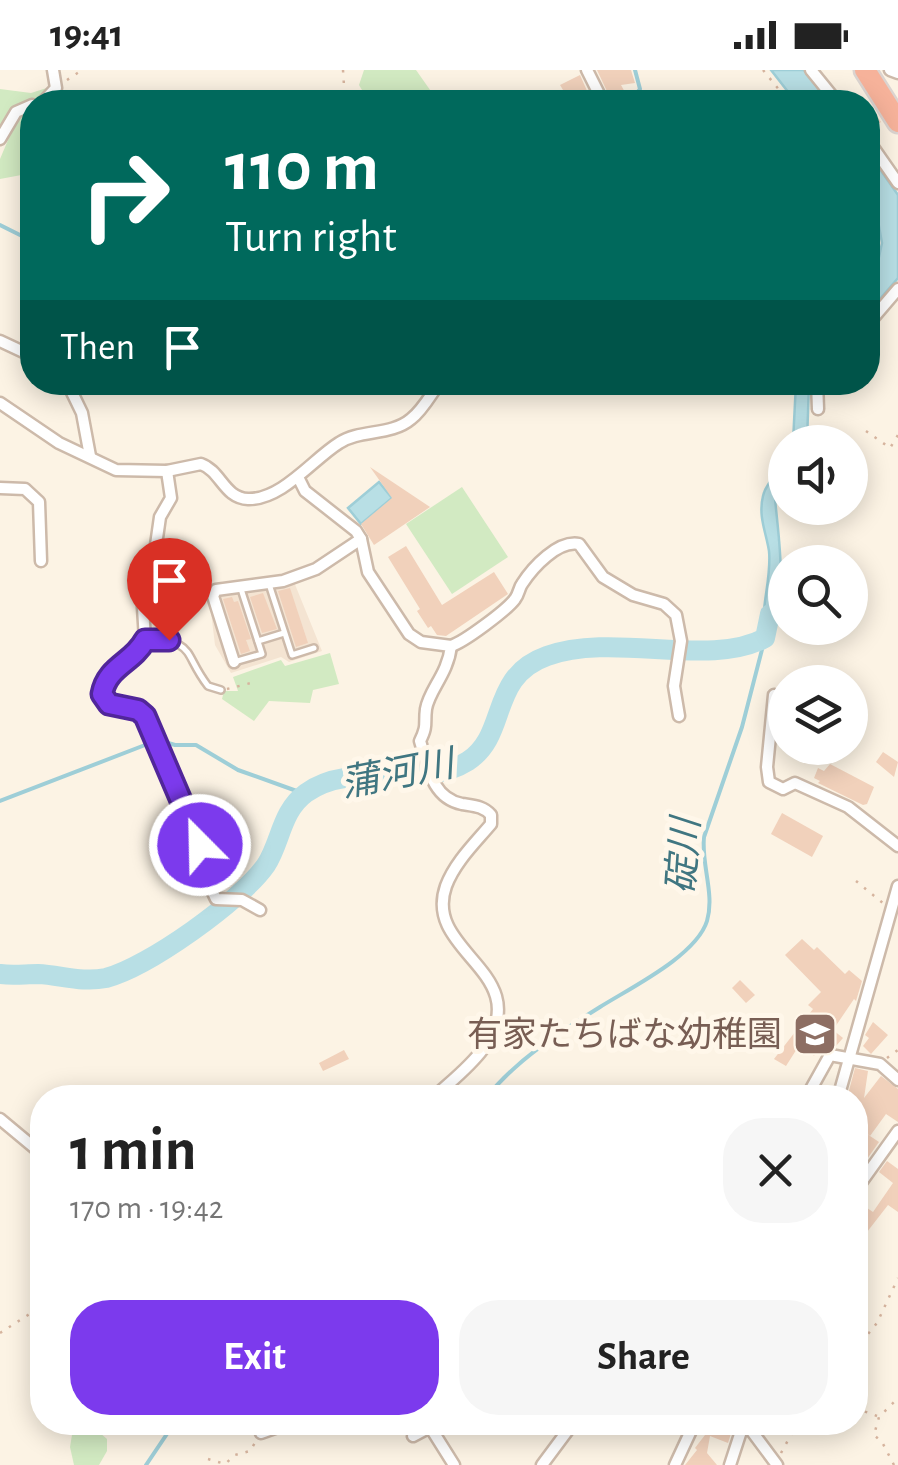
<!DOCTYPE html>
<html lang="en">
<head>
<meta charset="utf-8">
<style>
	:root { --surface:#fff; --page:#f6f6f6; --text:#222; --muted:#767676; --accent:#7c3aed }
	body { margin:0; font-family:"Alegreya Sans","Noto Sans JP",sans-serif; background:var(--page); color:var(--text); height:100vh; display:flex; flex-direction:column; font-size:38px; white-space:nowrap }
	* { box-sizing:border-box; margin:0 }
	p { font-size:32px; color:var(--muted) }
	.icon { flex:none; width:55px; height:55px; fill:none; stroke:currentColor; stroke-width:2; stroke-linecap:round; stroke-linejoin:round }
	.map { position:relative; flex:1; overflow:hidden }
	.drawer { position:absolute; left:30px; top:1015px; width:838px; height:350px; display:flex; flex-direction:column; background:var(--surface); border-radius:40px; box-shadow:0 5px 25px #0003 }
	.drawer>* { flex:none }
	.banner { position:absolute; left:20px; top:20px; width:860px; height:305px; border-radius:40px; box-shadow:0 5px 25px #0003; background:#00695c; color:#fff; overflow:hidden }
	.controls { position:absolute; left:768px; top:355px; display:grid; gap:20px }
	.controls a { display:grid; place-items:center; width:100px; height:100px; border-radius:50%; background:var(--surface); box-shadow:0 5px 25px #0003; font-size:50px }
	.pin { position:absolute; display:grid; place-items:center; width:85px; height:85px; color:#fff; margin:-102px -42px; border-radius:50% 50% 50% 0; rotate:-45deg; box-shadow:0 0 10px #0007 }
	.pin .icon { rotate:45deg }
	.me { position:absolute; width:110px; margin:-55px; rotate:337deg; stroke-linejoin:round; filter:drop-shadow(0 0 8px #0008) }
	.turn { display:flex; align-items:center; gap:35px; height:210px; padding:0 40px; font-size:45px }
	.turn .icon { width:130px; height:130px; stroke-width:2.5 }
	.turn b { display:block; font-size:70px; line-height:85px }
	.then { display:flex; align-items:center; height:95px; padding:0 40px; background:#0003; gap:20px; font-size:38px }
	.round { display:grid; place-items:center; flex:none; width:105px; height:105px; border-radius:40px; background:var(--page) }
	.summary { display:flex; align-items:center; justify-content:space-between; height:170px; padding:0 40px }
	h1 { font-size:60px; font-weight:700; line-height:75px }
	.cta { display:flex; gap:20px; margin-top:auto; padding:20px 40px }
	.cta a { flex:1; height:115px; border-radius:40px; background:var(--accent); color:#fff; font-size:40px; font-weight:700; line-height:115px; text-align:center }
	.cta a+a { background:var(--page); color:var(--text) }
	.status { display:flex; justify-content:space-between; align-items:center; height:70px; padding:0 50px; background:var(--surface); direction:ltr }
	.status svg { height:28px; fill:currentColor }
	.map>svg:first-child { display:block }
	.residential { fill:#f4e4d2 }
	.green { fill:#d2eac2 }
	.water { fill:#b8dfe5; stroke:#9eced7; stroke-width:2.5 }
	.lines { fill:none; stroke-linecap:round; stroke-linejoin:round }
	.stream { stroke:#9eced7; stroke-width:4 }
	.river { stroke:#b8dfe5; stroke-width:20 }
	.building { fill:#f1d1bb }
	.lane-casing { stroke:#cdbaaa; stroke-width:10 }
	.street-casing { stroke:#cdbaaa; stroke-width:15 }
	.highway-casing { stroke:#dbd4d0; stroke-width:25 }
	.path { stroke:#d6b49e; stroke-width:2.5; stroke-dasharray:2.5 8; stroke-linecap:butt }
	.lane { stroke:#fff; stroke-width:5 }
	.street { stroke:#fff; stroke-width:10 }
	.highway { stroke:#f6b29a; stroke-width:20 }
	.route-casing { stroke:#51269a; stroke-width:25 }
	.route { stroke:#7c3aed; stroke-width:18 }
	.labels { text-anchor:middle; stroke-width:10; stroke-linejoin:round; paint-order:stroke }
	.education-label { font-size:35px; fill:#785e54; stroke:#fff7ea; text-anchor:end }
	.water-label { font-size:38px; font-style:italic; fill:#407681; stroke:#fff7ea }
</style>
</head>
<body>
<div class="status"><b>19:41</b><svg viewBox="0 0 49 12"><path d="M0 12V9h3v3zM5 12V6h3v6zM10 12V3h3v9zM15 12V0h3v12zM26 1h20v11H26zM47 4h2v5h-2z"/></svg></div>
<div class="map">
<svg width="898" height="1395" viewBox="0 0 898 1395">
	<rect width="100%" height="100%" fill="#fcf3e4"/>
	<!-- residential -->
	<path class="residential" d="M 294,512 L 322,581 L 289,592 L 281,587 L 231,603 L 215,575 L 210,534 L 216,524 Z"/>
	<!-- green -->
	<g class="green">
		<path d="M 364,0 L 416,0 L 435,27 L 431,32 L 369,32 L 359,15 Z"/>
		<path d="M 53,16 L 40,32 L 32,32 L 32,103 L 0,109 L 0,89 L 11,63 L 0,58 L 0,19 L 31,23 Z"/>
		<path d="M 462,417 L 508,487 L 452,524 L 406,454 Z"/>
		<path d="M 330,583 L 339,614 L 313,620 L 310,633 L 269,631 L 254,651 L 222,629 L 224,621 L 238,621 L 233,607 L 281,590 L 285,596 Z"/>
		<path d="M 80,1359 L 100,1363 L 107,1369 L 107,1381 L 99,1395 L 74,1395 L 70,1377 L 72,1365 Z"/>
	</g>
	<!-- water -->
	<g class="water">
		<path d="M 771,0 L 804,0 L 829,32 L 796,32 Z"/>
		<path d="M 868,82 L 898,125 L 898,208 L 868,243 L 868,203 L 879,187 L 882,173 L 878,151 L 868,130 Z"/>
		<path d="M 796,313 L 809,313 L 807,372 L 793,372 Z"/>
		<path d="M 785,394 L 785,416 L 775,428 C 778,466 791,538 765,568 C 759,540 772,510 769,481 C 766,462 758,446 763,426 C 766,413 777,405 785,394 Z"/>
		<path d="M 379,412 L 392,428 L 361,454 L 348,438 Z"/>
	</g>
	<g class="lines">
		<!-- stream -->
		<g class="stream">
			<path d="M 630,32 L 640,19 L 635,0"/>
			<path d="M 0,155 L 22,166 L 32,163"/>
			<path d="M 0,731 L 158,670 L 175,675 L 196,675 L 238,700 L 305,724"/>
			<path d="M 486,1028 C 516,990 560,962 600,937 C 630,918 696,886 707,851 C 715,824 701,794 704,767 L 742,657 L 765,568"/>
			<path d="M 146,1395 L 175,1352"/>
		</g>
		<!-- river -->
		<path class="river" d="M 0,904 C 13,906 25,904 38,904 C 61,905 82,913 106,908 C 148,897 241,831 266,795 C 281,772 281,741 306,723 C 353,689 419,722 468,691 C 509,664 488,607 547,586 C 615,562 709,598 765,568 L 770,544"/>
	</g>
	<!-- building -->
	<g class="building">
		<path d="M 597,0 L 631,0 L 635,13 L 621,15 L 627,26 L 612,32 Z"/>
		<path d="M 580,5 L 592,32 L 567,32 L 560,23 L 563,20 L 560,15 Z"/>
		<path d="M 868,33 L 881,52 L 868,61 Z"/>
		<path d="M 370,397 L 430,437 L 374,475 L 361,454 L 392,428 Z"/>
		<path d="M 406,476 L 442,535 L 494,502 L 508,524 L 446,566 L 437,565 L 431,556 L 428,558 L 417,541 L 420,539 L 388,487 Z"/>
		<path d="M 290,518 L 308,573 L 296,577 L 278,521 Z"/>
		<path d="M 263,523 L 277,559 L 262,563 L 250,527 Z"/>
		<path d="M 232,527 L 234,532 L 238,531 L 251,569 L 246,570 L 250,581 L 241,584 L 223,529 Z"/>
		<path d="M 883,682 L 898,692 L 894,707 L 876,692 Z"/>
		<path d="M 830,694 L 874,717 L 867,734 L 863,735 L 818,713 L 820,711 L 814,708 L 818,698 L 824,701 Z"/>
		<path d="M 782,743 L 823,766 L 812,787 L 771,764 Z"/>
		<path d="M 802,869 L 814,880 L 817,877 L 845,904 L 849,900 L 862,911 L 856,931 L 854,929 L 833,960 L 843,968 L 836,976 L 833,973 L 824,979 L 822,976 L 814,986 L 800,974 L 786,996 L 774,989 L 813,939 L 808,935 L 821,922 L 785,885 Z"/>
		<path d="M 740,910 L 755,925 L 746,933 L 732,918 Z"/>
		<path d="M 873,952 L 888,965 L 871,984 L 863,976 L 869,968 L 865,965 Z"/>
		<path d="M 344,980 L 349,989 L 323,1001 L 319,993 Z"/>
		<path d="M 855,998 L 868,1001 L 864,1028 L 881,1006 L 898,1019 L 898,1052 L 886,1044 L 870,1066 L 855,1054 L 855,1028 L 847,1028 Z"/>
		<path d="M 867,1064 L 879,1072 L 860,1099 L 855,1095 L 855,1083 Z"/>
		<path d="M 887,1091 L 898,1099 L 898,1142 L 888,1135 L 867,1162 L 855,1153 L 855,1130 L 873,1142 L 893,1113 L 879,1102 Z"/>
		<path d="M 706,1352 L 734,1354 L 728,1373 L 710,1366 L 707,1383 L 717,1395 L 685,1395 L 697,1380 L 695,1378 L 705,1365 L 700,1363 Z"/>
	</g>
	<g class="lines">
		<defs>
			<g id="lane">
				<path d="M 269,514 L 292,585 L 314,578"/>
				<path d="M 145,570 C 197,571 182,582 208,616 L 221,620"/>
				<path d="M 258,571 L 284,563"/>
				<path d="M 234,592 L 262,584 L 241,519"/>
			</g>
			<g id="street">
				<path d="M 587,0 L 603,32"/>
				<path d="M 811,0 L 837,32"/>
				<path d="M 890,0 L 898,3"/>
				<path d="M 43,32 L 56,18 L 53,0"/>
				<path d="M 0,69 L 16,42 L 32,35"/>
				<path d="M 868,70 L 898,113"/>
				<path d="M 868,254 L 898,219"/>
				<path d="M 0,271 L 32,286"/>
				<path d="M 67,312 L 82,343 L 90,386"/>
				<path d="M 817,312 L 818,339"/>
				<path d="M 0,333 L 59,373 L 116,400 L 167,401 L 201,394 C 221,401 224,428 248,429 C 282,430 313,389 339,373 C 360,359 391,366 411,349 C 423,340 431,324 440,312"/>
				<path d="M 167,401 L 171,428 L 160,447 L 156,475 L 141,505 L 145,570 L 137,581 L 113,598 L 102,624 L 109,634 L 138,640 L 145,646 L 200,775 L 202,799 L 216,829 L 242,830 L 260,840"/>
				<path d="M 298,407 L 305,421 L 356,461 L 361,469 L 368,502 L 409,564 L 421,572 L 451,576 C 448,604 429,620 426,639 C 424,654 428,655 420,671 C 428,697 432,728 462,734 C 474,736 483,736 491,745 L 491,754 C 475,773 455,792 446,816 C 422,883 538,902 483,979 C 469,998 450,1012 433,1028"/>
				<path d="M 0,418 L 25,419 L 39,432 L 41,491"/>
				<path d="M 451,576 C 464,572 507,540 515,529 C 519,524 519,518 522,514 C 533,497 558,470 579,474 L 603,507 L 633,525 L 664,534 L 676,545 L 681,571 L 674,616 L 679,646"/>
				<path d="M 234,592 L 213,526 L 216,520 L 283,511 L 316,499 L 361,469"/>
				<path d="M 774,625 L 767,697 L 769,712 L 783,719 L 795,713 L 848,737 L 898,776"/>
				<path d="M 806,1028 L 830,985 L 880,994 L 898,1010"/>
				<path d="M 838,1028 L 898,816"/>
				<path d="M 0,1049 L 42,1084"/>
				<path d="M 855,1121 L 898,1061"/>
				<path d="M 855,1187 L 860,1191"/>
				<path d="M 350,1352 L 350,1354"/>
				<path d="M 427,1352 L 454,1395"/>
				<path d="M 745,1352 L 777,1395"/>
				<path d="M 261,1363 L 292,1352"/>
				<path d="M 413,1366 L 430,1357"/>
				<path d="M 542,1395 L 574,1352"/>
				<path d="M 675,1395 L 695,1352"/>
				<path d="M 730,1395 L 744,1352"/>
			</g>
			<path id="highway" d="M 865,0 L 898,52"/>
		</defs>
		<!-- lane casing -->
		<use href="#lane" class="lane-casing"/>
		<!-- street casing -->
		<use href="#street" class="street-casing"/>
		<!-- highway casing -->
		<use href="#highway" class="highway-casing"/>
		<!-- path -->
		<g class="path">
			<path d="M 343,0 L 345,32"/>
			<path d="M 763,0 L 789,32"/>
			<path d="M 67,10 L 82,0"/>
			<path d="M 66,24 L 97,25 L 131,32"/>
			<path d="M 868,141 L 876,175 L 868,190"/>
			<path d="M 773,316 L 775,312"/>
			<path d="M 866,361 L 890,378 L 898,365"/>
			<path d="M 227,619 L 255,612"/>
			<path d="M 856,811 L 884,834"/>
			<path d="M 887,988 L 898,980"/>
			<path d="M 0,1263 L 42,1236"/>
			<path d="M 855,1280 L 877,1253 L 898,1208"/>
			<path d="M 855,1338 L 877,1346"/>
			<path d="M 781,1383 L 798,1352"/>
			<path d="M 208,1389 L 225,1394 L 235,1385 L 250,1381 L 256,1371"/>
			<path d="M 894,1395 L 882,1372 L 874,1365 L 879,1347 L 898,1328"/>
		</g>
		<!-- lane -->
		<use href="#lane" class="lane"/>
		<!-- street -->
		<use href="#street" class="street"/>
		<!-- highway -->
		<use href="#highway" class="highway"/>
	</g>
	<g class="lines">
		<defs>
			<path id="route" d="M 169,570 L 145,570 C 133,593 107,596 102,624 L 109,634 L 138,640 L 145,646 L 200,775"/>
		</defs>
		<!-- route casing -->
		<use href="#route" class="route-casing"/>
		<!-- route -->
		<use href="#route" class="route"/>
	</g>
	<!-- icons -->
	<defs>
		<symbol id="school-square" viewBox="-11 -11 22 22"><rect x="-9" y="-9" width="18" height="18" rx="4" fill="#8d6e63" stroke="#fff7ea"/><path d="M0-5L7-2L0 1L-7-2ZM-4 1L0 2.5L4 1V4Q0 6-4 4Z" fill="#fff"/></symbol>
	</defs>
	<g fill-rule="evenodd">
		<use href="#school-square" x="790" y="939" width="50" height="50"/>
	</g>
	<g class="labels">
		<!-- education labels -->
		<g class="education-label">
			<text x="782" y="976">有家たちばな幼稚園</text>
		</g>
		<!-- water labels -->
		<g class="water-label">
			<text transform="translate(397 703) rotate(-11)" y="13">蒲河川</text>
			<text transform="translate(683 786) rotate(-86)" y="13">碇川</text>
		</g>
	</g>
</svg>
<div class="controls">
<a><svg class="icon" aria-label="sound" viewBox="0 0 24 24"><path d="M4 9h4l5-4v14l-5-4H4zM17 9q2 3 0 6"/></svg></a>
<a><svg class="icon" aria-label="search" viewBox="0 0 24 24"><circle cx="10" cy="10" r="6"/><path d="M15 15l6 6"/></svg></a>
<a><svg class="icon" aria-label="layers" viewBox="0 0 24 24"><path d="M12 4l9 5-9 5-9-5zM3 14l9 5 9-5"/></svg></a>
</div>
<div class="pin" style="left:169px;top:570px;background:#d93025"><svg class="icon" aria-label="arrive" viewBox="0 0 24 24"><path d="M6 21V4h12l-3 4 3 4H6"/></svg></div>
<svg class="me" style="left:200px;top:775px" viewBox="-20 -20 40 40"><circle r="17" fill="#7c3aed" stroke="#fff" stroke-width="3"/><path d="M0-11L8 9 0 5-8 9z" fill="#fff"/></svg>
<div class="banner">
<div class="turn"><svg class="icon" aria-label="right" viewBox="0 0 24 24"><path d="M7 20v-9h11M14 6l5 5-5 5"/></svg><div><b>110 m</b>Turn right</div></div>
<div class="then">Then<svg class="icon" aria-label="arrive" viewBox="0 0 24 24"><path d="M6 21V4h12l-3 4 3 4H6"/></svg></div>
</div>
<section class="drawer">
<div class="summary"><div><h1>1 min</h1><p>170 m · 19:42</p></div><a class="round"><svg class="icon" aria-label="close" viewBox="0 0 24 24"><path d="M6 6l12 12M18 6L6 18"/></svg></a></div>
<div class="cta"><a>Exit</a><a>Share</a></div>
</section>
</div>
</body>
</html>
